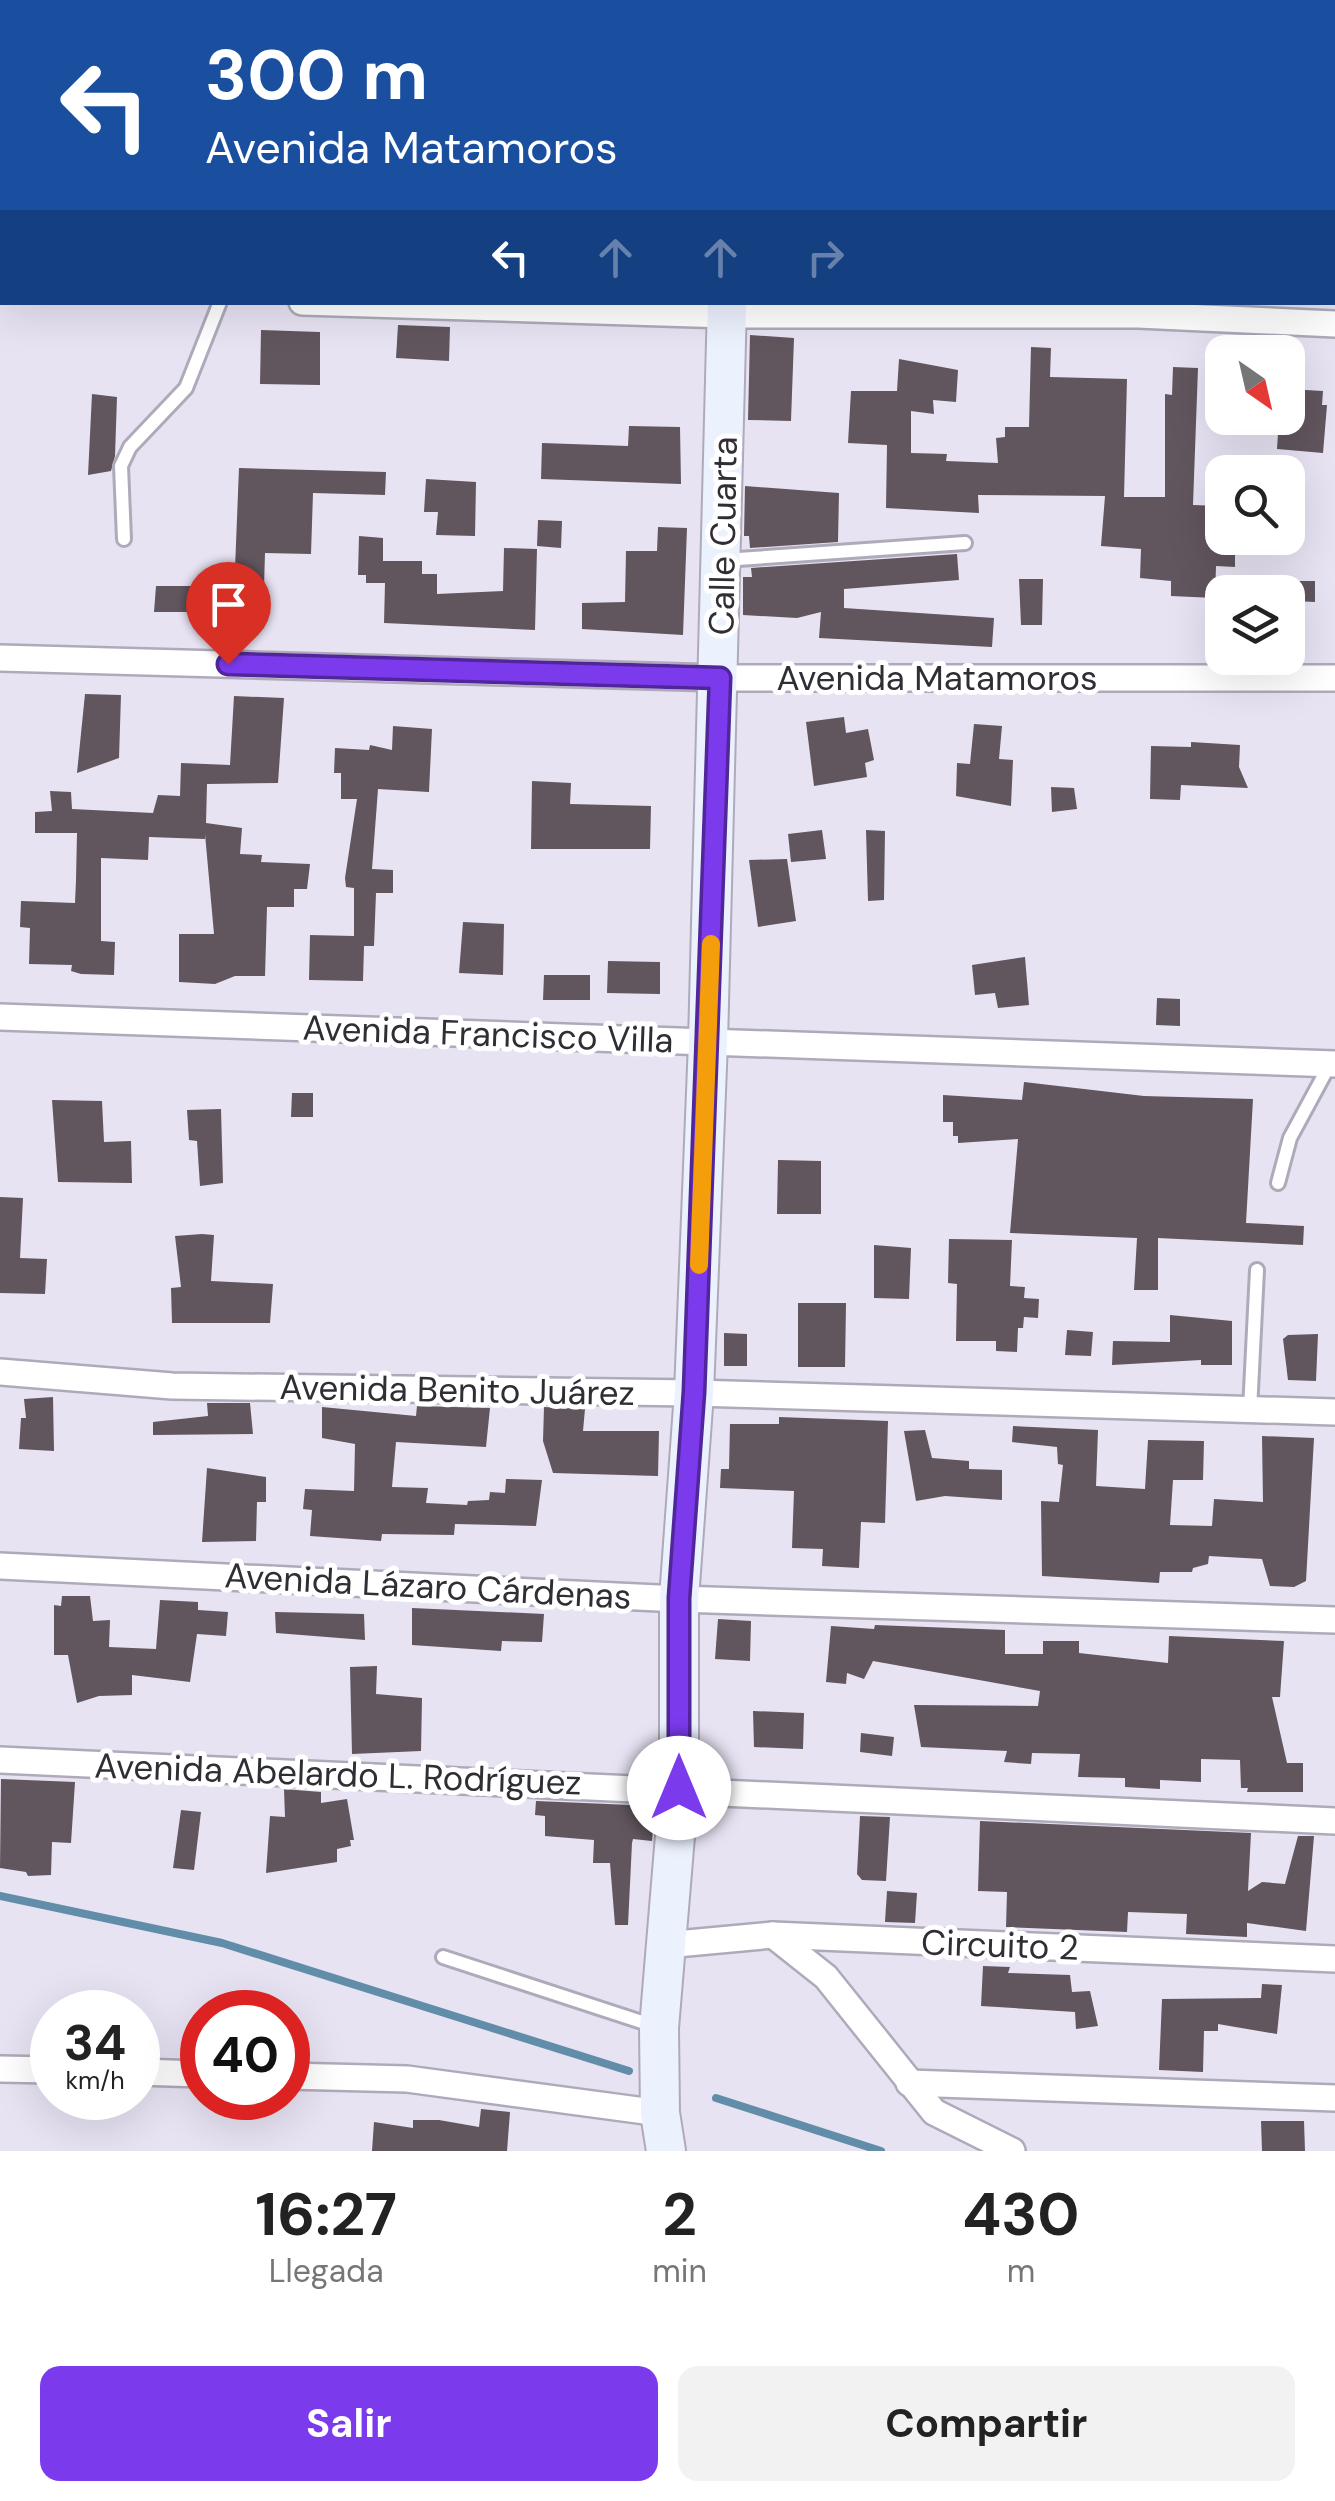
<!DOCTYPE html>
<html lang="es">
<head>
<meta charset="utf-8">
<style>
	:root { --surface:#fff; --page:#f2f2f2; --text:#222; --muted:#767676; --accent:#7c3aed }
	body { margin:0; font-family:"DM Sans",sans-serif; background:var(--page); color:var(--text); height:100vh; display:flex; flex-direction:column; font-size:38px; white-space:nowrap }
	* { box-sizing:border-box; margin:0 }
	p { font-size:32px; color:var(--muted) }
	.icon { flex:none; width:55px; height:55px; fill:none; stroke:currentColor; stroke-width:2; stroke-linecap:round; stroke-linejoin:round }
	.map { position:relative; height:2151px; overflow:hidden }
	.drawer { display:flex; flex-direction:column; background:var(--surface); flex:1 }
	.drawer>* { flex:none }
	.hud { position:absolute; left:0px; top:0px; width:1335px; height:305px; box-shadow:0 10px 40px #0002; background:#1a4fa0; color:#fff; overflow:hidden }
	.needle { width:65px; rotate:146deg }
	.controls { position:absolute; left:1205px; top:335px; display:grid; gap:20px }
	.controls a { display:grid; place-items:center; width:100px; height:100px; border-radius:20px; background:var(--surface); box-shadow:0 10px 40px #0002; font-size:50px }
	.speed { position:absolute; left:30px; top:1990px; display:flex; gap:20px; font-size:50px; font-weight:700; text-align:center }
	.speed>* { display:grid; place-content:center; width:130px; height:130px; border-radius:50%; background:var(--surface); box-shadow:0 10px 40px #0002; line-height:1 }
	.speed small { font-size:25px; font-weight:400 }
	.speed .limit { border:15px solid #d22; background:#fff; color:#111 }
	.pin { position:absolute; display:grid; place-items:center; width:85px; height:85px; color:#fff; margin:-102px -42px; border-radius:50% 50% 50% 0; rotate:-45deg; box-shadow:0 0 10px #0007 }
	.pin .icon { rotate:45deg }
	.me { position:absolute; width:110px; margin:-55px; rotate:0deg; stroke-linejoin:round; filter:drop-shadow(0 0 8px #0008) }
	.turn { display:flex; align-items:center; gap:35px; height:210px; padding:0 40px; font-size:45px }
	.turn .icon { width:130px; height:130px; stroke-width:2.5 }
	.turn b { display:block; font-size:70px; line-height:85px }
	.lanes { display:flex; align-items:center; height:95px; padding:0 40px; background:#0003; justify-content:center; gap:50px; direction:ltr }
	.lanes .off { opacity:.35 }
	.eta { display:flex; justify-content:space-evenly; align-items:center; height:170px; text-align:center }
	.eta b { font-size:60px; font-weight:700; line-height:70px }
	.cta { display:flex; gap:20px; margin-top:auto; padding:20px 40px }
	.cta a { flex:1; height:115px; border-radius:20px; background:var(--accent); color:#fff; font-size:40px; font-weight:700; line-height:115px; text-align:center }
	.cta a+a { background:var(--page); color:var(--text) }
	.map>svg:first-child { display:block }
	.lines { fill:none; stroke-linecap:round; stroke-linejoin:round }
	.stream { stroke:#618da9; stroke-width:8 }
	.building { fill:#61555e }
	.lane-casing { stroke:#afaab9; stroke-width:18 }
	.street-casing { stroke:#afaab9; stroke-width:30 }
	.secondary-casing { stroke:#afaab9; stroke-width:42 }
	.lane { stroke:#fff; stroke-width:12 }
	.street { stroke:#fff; stroke-width:25 }
	.secondary { stroke:#ecf1fe; stroke-width:38 }
	.route-casing { stroke:#51269a; stroke-width:25 }
	.route { stroke:#7c3aed; stroke-width:18 }
	.slow { stroke:#f59e0b; stroke-width:18 }
	.labels { text-anchor:middle; stroke-width:10; stroke-linejoin:round; paint-order:stroke }
	.street-label { font-size:35px; fill:#302d34; stroke:#fff }
</style>
</head>
<body>
<div class="map">
<svg width="1335" height="2151" viewBox="0 0 1335 2151">
	<rect width="100%" height="100%" fill="#e8e3f3"/>
	<g class="lines">
		<!-- stream -->
		<g class="stream">
			<path d="M 0,1896 L 222,1943 L 629,2071"/>
			<path d="M 716,2098 L 881,2151"/>
		</g>
	</g>
	<!-- building -->
	<g class="building">
		<path d="M 398,325 L 450,327 L 449,361 L 396,358 Z"/>
		<path d="M 261,330 L 320,332 L 320,385 L 260,384 Z"/>
		<path d="M 750,335 L 794,338 L 791,421 L 748,420 Z"/>
		<path d="M 1031,347 L 1051,348 L 1050,377 L 1127,379 L 1124,497 L 1165,497 L 1165,394 L 1172,395 L 1173,367 L 1198,368 L 1193,505 L 1222,506 L 1222,538 L 1235,538 L 1235,567 L 1216,566 L 1215,598 L 1171,596 L 1171,581 L 1140,578 L 1141,549 L 1101,546 L 1105,496 L 978,495 L 979,513 L 886,508 L 887,445 L 848,443 L 851,391 L 897,391 L 899,359 L 958,370 L 956,402 L 933,400 L 934,414 L 911,411 L 911,453 L 947,454 L 946,461 L 998,463 L 996,438 L 1005,437 L 1005,427 L 1029,427 Z"/>
		<path d="M 1288,389 L 1323,391 L 1322,405 L 1327,405 L 1323,453 L 1277,449 L 1279,418 L 1288,418 Z"/>
		<path d="M 92,394 L 117,397 L 115,456 L 111,471 L 88,475 Z"/>
		<path d="M 629,426 L 680,427 L 681,484 L 541,479 L 542,443 L 628,446 Z"/>
		<path d="M 239,468 L 386,472 L 385,495 L 313,493 L 311,554 L 265,553 L 263,620 L 233,619 Z"/>
		<path d="M 426,479 L 476,482 L 475,536 L 436,535 L 438,512 L 424,512 Z"/>
		<path d="M 745,486 L 839,493 L 838,542 L 750,548 L 749,536 L 744,536 Z"/>
		<path d="M 538,520 L 562,521 L 561,548 L 537,546 Z"/>
		<path d="M 658,527 L 687,528 L 683,635 L 582,629 L 582,603 L 625,602 L 626,551 L 657,551 Z"/>
		<path d="M 359,536 L 383,538 L 383,561 L 422,561 L 422,574 L 437,574 L 437,594 L 503,591 L 504,548 L 537,549 L 535,630 L 384,623 L 385,583 L 366,583 L 366,575 L 358,575 Z"/>
		<path d="M 957,554 L 959,580 L 844,589 L 844,608 L 994,618 L 992,647 L 819,638 L 821,612 L 797,618 L 743,615 L 743,577 L 752,577 L 751,568 Z"/>
		<path d="M 1019,579 L 1043,579 L 1042,625 L 1021,625 Z"/>
		<path d="M 1293,581 L 1315,581 L 1315,602 L 1294,601 Z"/>
		<path d="M 156,586 L 201,586 L 199,612 L 154,612 Z"/>
		<path d="M 85,694 L 121,695 L 119,758 L 77,773 Z"/>
		<path d="M 234,696 L 284,698 L 278,783 L 207,784 L 206,823 L 242,828 L 240,854 L 262,855 L 261,862 L 310,864 L 307,889 L 294,889 L 294,907 L 267,907 L 265,976 L 235,976 L 215,984 L 179,982 L 179,934 L 214,934 L 205,834 L 205,839 L 149,837 L 148,860 L 101,858 L 101,941 L 115,942 L 114,975 L 81,974 L 71,971 L 72,965 L 29,964 L 30,928 L 20,927 L 21,901 L 75,903 L 76,880 L 77,833 L 35,833 L 35,812 L 52,811 L 50,791 L 71,792 L 72,809 L 153,813 L 158,795 L 180,796 L 181,763 L 230,765 Z"/>
		<path d="M 844,717 L 846,733 L 868,729 L 874,760 L 865,763 L 867,777 L 814,786 L 806,722 Z"/>
		<path d="M 974,724 L 1002,726 L 999,759 L 1013,760 L 1011,806 L 956,796 L 957,763 L 970,764 Z"/>
		<path d="M 393,726 L 432,729 L 429,792 L 378,789 L 372,869 L 393,870 L 393,893 L 376,893 L 374,946 L 364,946 L 363,981 L 309,980 L 310,935 L 354,936 L 354,888 L 346,887 L 345,878 L 357,799 L 341,799 L 341,773 L 334,773 L 335,748 L 369,750 L 370,745 L 392,750 Z"/>
		<path d="M 1191,742 L 1240,745 L 1239,767 L 1248,788 L 1181,785 L 1180,800 L 1150,799 L 1151,746 L 1191,747 Z"/>
		<path d="M 532,781 L 571,783 L 570,804 L 651,806 L 650,849 L 531,849 Z"/>
		<path d="M 1051,787 L 1074,788 L 1077,809 L 1052,812 Z"/>
		<path d="M 822,830 L 826,859 L 791,862 L 788,834 Z"/>
		<path d="M 866,830 L 885,831 L 884,900 L 868,901 Z"/>
		<path d="M 787,859 L 796,921 L 758,927 L 749,860 Z"/>
		<path d="M 463,922 L 504,924 L 503,975 L 459,973 Z"/>
		<path d="M 1025,957 L 1029,1005 L 998,1008 L 995,993 L 975,995 L 972,965 Z"/>
		<path d="M 608,961 L 660,962 L 660,994 L 607,993 Z"/>
		<path d="M 544,975 L 590,975 L 590,1000 L 543,1000 Z"/>
		<path d="M 1157,998 L 1180,999 L 1180,1026 L 1156,1025 Z"/>
		<path d="M 1024,1082 L 1144,1096 L 1253,1099 L 1246,1223 L 1304,1226 L 1303,1245 L 1158,1238 L 1158,1290 L 1134,1290 L 1137,1238 L 1010,1233 L 1018,1139 L 958,1143 L 958,1136 L 953,1136 L 953,1122 L 943,1122 L 943,1095 L 1022,1100 Z"/>
		<path d="M 292,1093 L 313,1093 L 313,1117 L 291,1117 Z"/>
		<path d="M 52,1100 L 102,1101 L 104,1142 L 131,1141 L 132,1183 L 58,1182 Z"/>
		<path d="M 221,1109 L 223,1183 L 200,1186 L 197,1141 L 189,1140 L 187,1110 Z"/>
		<path d="M 778,1160 L 821,1161 L 821,1214 L 777,1214 Z"/>
		<path d="M 0,1197 L 23,1198 L 20,1258 L 47,1259 L 45,1294 L 0,1293 Z"/>
		<path d="M 202,1234 L 214,1235 L 211,1281 L 273,1284 L 270,1323 L 172,1323 L 171,1288 L 181,1287 L 175,1236 Z"/>
		<path d="M 949,1239 L 1012,1240 L 1010,1286 L 1025,1287 L 1024,1298 L 1039,1299 L 1038,1318 L 1024,1317 L 1023,1328 L 1018,1328 L 1017,1352 L 996,1351 L 996,1341 L 956,1341 L 957,1284 L 948,1283 Z"/>
		<path d="M 874,1245 L 911,1248 L 909,1299 L 874,1298 Z"/>
		<path d="M 798,1303 L 846,1303 L 845,1367 L 798,1367 Z"/>
		<path d="M 1170,1315 L 1232,1321 L 1232,1365 L 1201,1365 L 1201,1360 L 1112,1365 L 1113,1341 L 1170,1342 Z"/>
		<path d="M 1067,1330 L 1093,1332 L 1091,1356 L 1065,1355 Z"/>
		<path d="M 724,1333 L 747,1334 L 747,1366 L 724,1366 Z"/>
		<path d="M 1318,1334 L 1316,1381 L 1288,1380 L 1283,1339 L 1288,1335 Z"/>
		<path d="M 53,1397 L 54,1451 L 19,1449 L 21,1418 L 26,1418 L 24,1399 Z"/>
		<path d="M 207,1403 L 250,1403 L 253,1434 L 153,1435 L 153,1422 L 208,1416 Z"/>
		<path d="M 417,1406 L 490,1408 L 486,1447 L 396,1442 L 392,1487 L 428,1488 L 426,1503 L 467,1505 L 468,1501 L 489,1500 L 490,1492 L 505,1493 L 506,1479 L 542,1480 L 536,1526 L 455,1524 L 454,1535 L 382,1534 L 381,1541 L 310,1536 L 312,1510 L 303,1509 L 305,1489 L 354,1491 L 355,1444 L 322,1438 L 322,1407 L 416,1416 Z"/>
		<path d="M 544,1407 L 585,1409 L 583,1431 L 659,1431 L 658,1476 L 553,1473 L 543,1441 Z"/>
		<path d="M 779,1417 L 888,1421 L 885,1523 L 861,1522 L 859,1568 L 822,1566 L 823,1549 L 792,1548 L 794,1491 L 720,1488 L 721,1469 L 729,1469 L 730,1424 L 779,1424 Z"/>
		<path d="M 1013,1426 L 1098,1430 L 1096,1486 L 1145,1489 L 1148,1440 L 1204,1441 L 1203,1480 L 1173,1480 L 1170,1525 L 1212,1526 L 1214,1499 L 1263,1502 L 1262,1436 L 1314,1438 L 1306,1581 L 1294,1587 L 1270,1586 L 1262,1559 L 1209,1556 L 1208,1564 L 1193,1568 L 1192,1572 L 1160,1572 L 1159,1583 L 1042,1576 L 1041,1501 L 1059,1502 L 1063,1465 L 1058,1464 L 1057,1447 L 1012,1442 Z"/>
		<path d="M 925,1430 L 932,1458 L 969,1461 L 969,1469 L 1002,1470 L 1002,1500 L 945,1496 L 916,1501 L 904,1431 Z"/>
		<path d="M 207,1468 L 266,1477 L 266,1502 L 257,1502 L 256,1541 L 202,1542 Z"/>
		<path d="M 62,1596 L 90,1596 L 93,1621 L 110,1620 L 109,1647 L 156,1649 L 160,1600 L 198,1602 L 198,1610 L 228,1612 L 226,1636 L 197,1634 L 190,1682 L 132,1675 L 132,1695 L 99,1696 L 77,1703 L 68,1655 L 54,1655 L 54,1605 L 61,1606 Z"/>
		<path d="M 412,1608 L 544,1614 L 542,1642 L 502,1641 L 501,1651 L 412,1645 Z"/>
		<path d="M 275,1612 L 364,1614 L 365,1640 L 276,1633 Z"/>
		<path d="M 718,1619 L 751,1621 L 750,1661 L 715,1659 Z"/>
		<path d="M 875,1625 L 1005,1630 L 1005,1654 L 1043,1654 L 1043,1641 L 1079,1641 L 1079,1653 L 1168,1663 L 1169,1636 L 1284,1641 L 1280,1697 L 1272,1697 L 1287,1763 L 1303,1763 L 1303,1792 L 1247,1792 L 1248,1788 L 1241,1788 L 1240,1760 L 1201,1759 L 1201,1782 L 1160,1780 L 1160,1789 L 1125,1787 L 1125,1778 L 1078,1777 L 1080,1754 L 1032,1753 L 1031,1764 L 1004,1762 L 1007,1751 L 921,1747 L 914,1705 L 1038,1706 L 1040,1691 L 873,1661 L 864,1679 L 847,1673 L 846,1684 L 826,1682 L 831,1626 L 874,1629 Z"/>
		<path d="M 377,1666 L 376,1694 L 422,1698 L 421,1751 L 352,1754 L 350,1667 Z"/>
		<path d="M 753,1711 L 804,1713 L 803,1749 L 754,1747 Z"/>
		<path d="M 861,1733 L 894,1737 L 892,1756 L 860,1752 Z"/>
		<path d="M 1,1779 L 75,1782 L 71,1843 L 52,1842 L 51,1875 L 28,1876 L 26,1872 L 0,1868 Z"/>
		<path d="M 284,1789 L 321,1792 L 321,1803 L 347,1799 L 354,1840 L 350,1840 L 351,1846 L 337,1849 L 337,1862 L 266,1873 L 270,1816 L 285,1817 Z"/>
		<path d="M 536,1801 L 655,1806 L 652,1841 L 633,1839 L 632,1843 L 628,1925 L 615,1925 L 610,1863 L 593,1863 L 594,1840 L 545,1836 L 545,1816 L 535,1815 Z"/>
		<path d="M 181,1810 L 201,1812 L 194,1870 L 173,1868 Z"/>
		<path d="M 860,1816 L 890,1817 L 886,1881 L 862,1880 L 857,1874 Z"/>
		<path d="M 980,1821 L 1251,1833 L 1248,1891 L 1262,1882 L 1285,1884 L 1298,1836 L 1314,1836 L 1306,1931 L 1247,1923 L 1247,1937 L 1186,1934 L 1187,1914 L 1128,1912 L 1127,1932 L 1006,1927 L 1007,1892 L 978,1891 Z"/>
		<path d="M 887,1891 L 917,1893 L 915,1923 L 885,1922 Z"/>
		<path d="M 983,1966 L 1010,1967 L 1008,1973 L 1070,1975 L 1072,1992 L 1090,1991 L 1098,2026 L 1076,2029 L 1075,2012 L 981,2006 Z"/>
		<path d="M 1262,1984 L 1282,1985 L 1277,2034 L 1218,2024 L 1218,2031 L 1204,2031 L 1203,2072 L 1159,2070 L 1162,1999 L 1261,1998 Z"/>
		<path d="M 481,2109 L 510,2112 L 507,2151 L 372,2151 L 374,2122 L 413,2128 L 413,2120 L 439,2120 L 479,2127 Z"/>
		<path d="M 1261,2121 L 1304,2121 L 1305,2151 L 1262,2151 Z"/>
	</g>
	<g class="lines">
		<defs>
			<g id="lane">
				<path d="M 454,2 L 454,0"/>
				<path d="M 124,539 L 121,466 L 130,447 L 186,388 L 220,302"/>
				<path d="M 724,560 L 965,543"/>
				<path d="M 1278,1183 L 1290,1138 L 1330,1064"/>
				<path d="M 1250,1410 L 1257,1270"/>
				<path d="M 443,1957 L 654,2026"/>
			</g>
			<g id="street">
				<path d="M 0,288 L 2,288"/>
				<path d="M 302,302 L 727,315 L 1138,315 L 1335,324"/>
				<path d="M 0,658 L 720,678 L 1335,678"/>
				<path d="M 0,1017 L 1335,1064"/>
				<path d="M 0,1372 L 172,1386 L 694,1393 L 1335,1412"/>
				<path d="M 0,1566 L 679,1599 L 1335,1620"/>
				<path d="M 0,1760 L 1335,1821"/>
				<path d="M 773,1935 L 826,1977 L 934,2112 L 1012,2151"/>
				<path d="M 666,1945 L 773,1935 L 1335,1959"/>
				<path d="M 0,2069 L 52,2070"/>
				<path d="M 138,2072 L 202,2074"/>
				<path d="M 288,2076 L 407,2079 L 660,2113"/>
				<path d="M 909,2083 L 1335,2098"/>
			</g>
			<g id="secondary">
				<path d="M 738,2 L 738,0"/>
				<path d="M 666,2151 L 660,2113 L 659,2028 L 679,1788 L 679,1599 L 694,1393 L 708,1042 L 727,302"/>
			</g>
		</defs>
		<!-- lane casing -->
		<use href="#lane" class="lane-casing"/>
		<!-- street casing -->
		<use href="#street" class="street-casing"/>
		<!-- secondary casing -->
		<use href="#secondary" class="secondary-casing"/>
		<!-- lane -->
		<use href="#lane" class="lane"/>
		<!-- street -->
		<use href="#street" class="street"/>
		<!-- secondary -->
		<use href="#secondary" class="secondary"/>
	</g>
	<g class="lines">
		<defs>
			<path id="route" d="M 228,664 L 720,678 L 694,1392 L 679,1598 L 679,1788"/>
		</defs>
		<!-- route casing -->
		<use href="#route" class="route-casing"/>
		<!-- route -->
		<use href="#route" class="route"/>
		<!-- slow -->
		<path class="slow" d="M 699,1265 L 711,944"/>
	</g>
	<g class="labels">
		<!-- street labels -->
		<g class="street-label">
			<text transform="translate(723 536) rotate(-89)" y="12">Calle Cuarta</text>
			<text x="937" y="690">Avenida Matamoros</text>
			<text transform="translate(488 1034) rotate(2)" y="12">Avenida Francisco Villa</text>
			<text transform="translate(457 1390) rotate(1)" y="12">Avenida Benito Juárez</text>
			<text transform="translate(428 1586) rotate(3)" y="12">Avenida Lázaro Cárdenas</text>
			<text transform="translate(338 1774) rotate(2)" y="12">Avenida Abelardo L. Rodríguez</text>
			<text transform="translate(1000 1945) rotate(2)" y="12">Circuito 2</text>
		</g>
	</g>
</svg>
<div class="controls">
<a><svg class="needle" viewBox="-14 -14 28 28"><path d="M0-13l5 13h-10z" fill="#e53935"/><path d="M0 13l5-13h-10z" fill="#767676"/></svg></a>
<a><svg class="icon" aria-label="search" viewBox="0 0 24 24"><circle cx="10" cy="10" r="6"/><path d="M15 15l6 6"/></svg></a>
<a><svg class="icon" aria-label="layers" viewBox="0 0 24 24"><path d="M12 4l9 5-9 5-9-5zM3 14l9 5 9-5"/></svg></a>
</div>
<div class="speed"><div>34<small>km/h</small></div><div class="limit">40</div></div>
<div class="pin" style="left:228px;top:664px;background:#d93025"><svg class="icon" aria-label="arrive" viewBox="0 0 24 24"><path d="M6 21V4h12l-3 4 3 4H6"/></svg></div>
<svg class="me" style="left:679px;top:1788px" viewBox="-20 -20 40 40"><circle r="19" fill="#fff"/><path d="M0-13L10 11 0 6-10 11z" fill="#7c3aed"/></svg>
<div class="hud">
<div class="turn"><svg class="icon" aria-label="left" viewBox="0 0 24 24"><path d="M17 20v-9H6M10 6l-5 5 5 5"/></svg><div><b>300 m</b>Avenida Matamoros</div></div>
<div class="lanes"><svg class="icon" aria-label="left" viewBox="0 0 24 24"><path d="M17 20v-9H6M10 6l-5 5 5 5"/></svg><svg class="icon off" aria-label="ahead" viewBox="0 0 24 24"><path d="M12 20V5M6 11l6-6 6 6"/></svg><svg class="icon off" aria-label="ahead" viewBox="0 0 24 24"><path d="M12 20V5M6 11l6-6 6 6"/></svg><svg class="icon off" aria-label="right" viewBox="0 0 24 24"><path d="M7 20v-9h11M14 6l5 5-5 5"/></svg></div>
</div>
</div>
<section class="drawer">
<div class="eta">
<div><b>16:27</b><p>Llegada</p></div>
<div><b>2</b><p>min</p></div>
<div><b>430</b><p>m</p></div>
</div>
<div class="cta"><a>Salir</a><a>Compartir</a></div>
</section>
</body>
</html>
